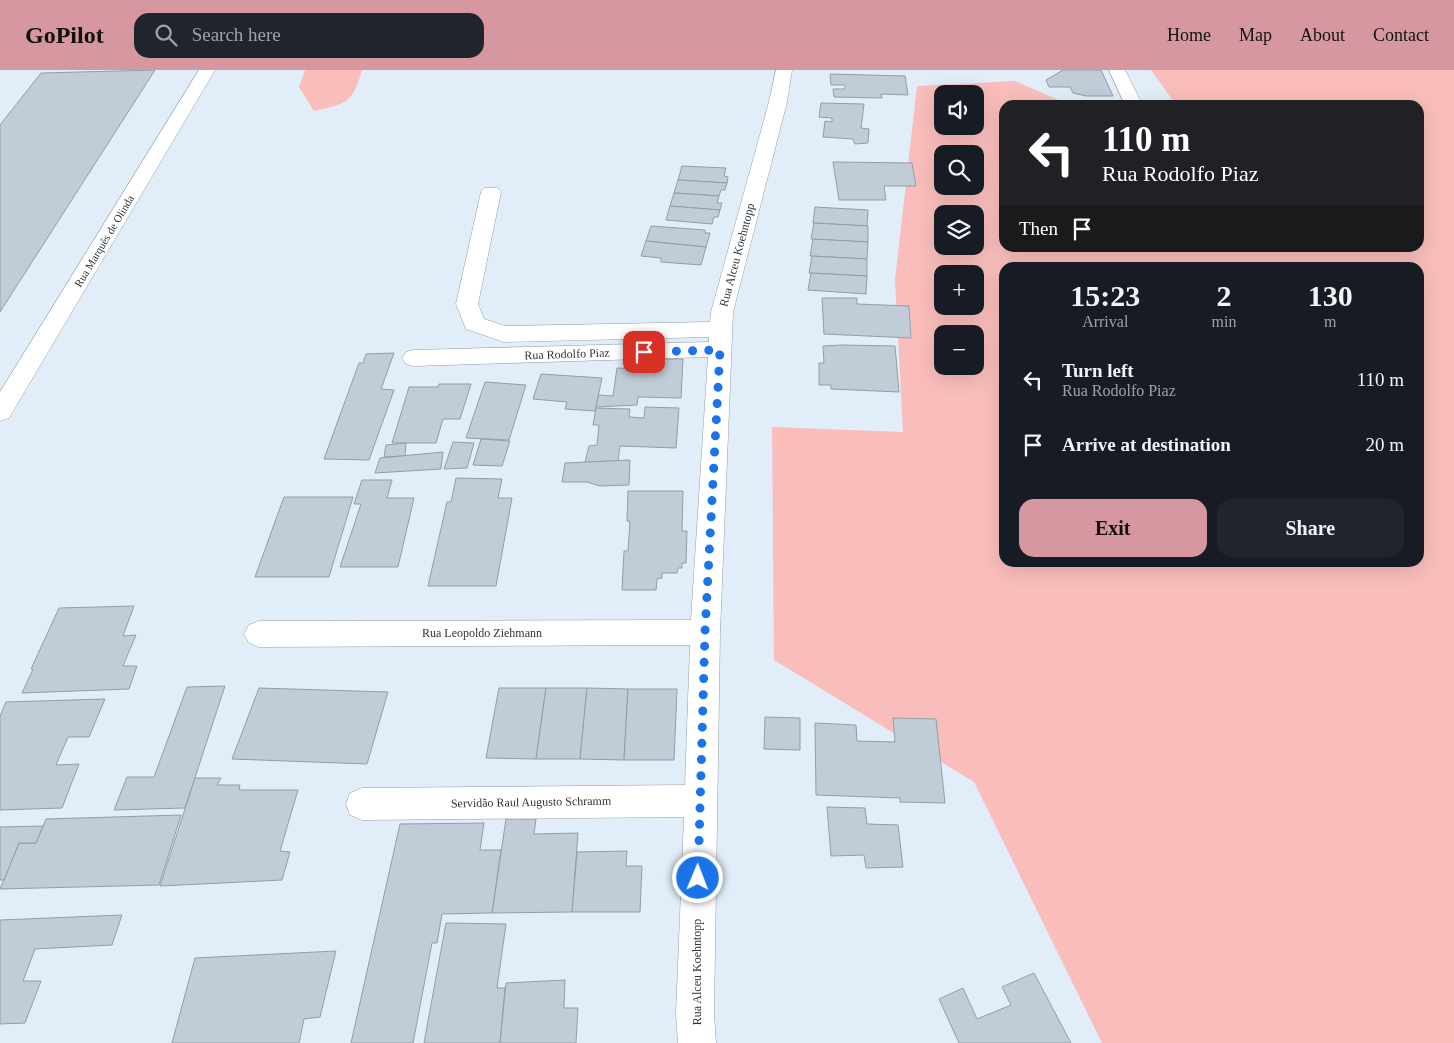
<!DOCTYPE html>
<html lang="en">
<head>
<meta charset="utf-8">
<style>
	:root { --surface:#171b24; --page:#20242c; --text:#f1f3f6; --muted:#9ea1a6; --accent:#d797a0 }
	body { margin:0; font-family:"Times New Roman",serif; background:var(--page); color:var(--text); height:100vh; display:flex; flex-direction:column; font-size:19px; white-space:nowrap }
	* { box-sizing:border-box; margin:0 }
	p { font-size:16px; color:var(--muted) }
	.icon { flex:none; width:28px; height:28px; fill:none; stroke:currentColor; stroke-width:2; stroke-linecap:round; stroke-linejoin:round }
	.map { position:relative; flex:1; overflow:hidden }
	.panel { position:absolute; left:999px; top:192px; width:425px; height:305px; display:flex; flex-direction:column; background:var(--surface); border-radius:15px; box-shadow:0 5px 20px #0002 }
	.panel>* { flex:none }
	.top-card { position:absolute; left:999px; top:30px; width:425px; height:152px; border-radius:15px; box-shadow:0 5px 20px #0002; background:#202124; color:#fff; overflow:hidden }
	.buttons { position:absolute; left:934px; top:15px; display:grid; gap:10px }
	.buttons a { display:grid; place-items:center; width:50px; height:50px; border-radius:10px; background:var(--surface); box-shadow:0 5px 20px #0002; font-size:25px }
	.pin { position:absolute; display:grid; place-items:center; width:42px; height:42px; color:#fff; margin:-21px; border-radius:10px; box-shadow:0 2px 8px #0006 }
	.me { position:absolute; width:55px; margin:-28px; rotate:1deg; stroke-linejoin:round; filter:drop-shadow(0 0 4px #0008) }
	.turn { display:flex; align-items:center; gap:18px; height:105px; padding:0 20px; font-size:22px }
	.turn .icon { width:65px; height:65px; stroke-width:2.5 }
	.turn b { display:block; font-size:35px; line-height:42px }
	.then { display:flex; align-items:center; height:48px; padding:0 20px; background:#0003; gap:10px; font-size:19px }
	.eta { display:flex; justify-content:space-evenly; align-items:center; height:85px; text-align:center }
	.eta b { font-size:30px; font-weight:700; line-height:35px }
	.cta { display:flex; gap:10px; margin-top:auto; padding:10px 20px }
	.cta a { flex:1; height:58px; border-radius:15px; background:var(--accent); color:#111; font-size:20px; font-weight:700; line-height:58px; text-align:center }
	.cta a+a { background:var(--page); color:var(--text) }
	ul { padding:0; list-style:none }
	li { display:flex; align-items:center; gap:15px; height:65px; padding:0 20px }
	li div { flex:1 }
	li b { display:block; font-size:19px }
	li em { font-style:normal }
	header { display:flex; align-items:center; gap:30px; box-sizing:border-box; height:70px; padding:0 25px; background:var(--accent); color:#111 }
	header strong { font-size:24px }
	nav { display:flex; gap:28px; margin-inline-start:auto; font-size:18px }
	.search { width:350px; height:45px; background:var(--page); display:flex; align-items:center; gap:12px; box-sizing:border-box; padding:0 18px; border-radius:15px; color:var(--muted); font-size:19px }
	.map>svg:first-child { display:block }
	.green { fill:#f9bebc; fill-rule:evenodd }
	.building { fill:#c0ccd7; stroke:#929da7 }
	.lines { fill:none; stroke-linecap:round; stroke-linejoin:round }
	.minor-casing { stroke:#949fa9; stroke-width:1 }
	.major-casing { stroke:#949fa9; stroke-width:1 }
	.minor { fill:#fff; fill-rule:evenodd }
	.major { fill:#fff; fill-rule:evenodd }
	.route { stroke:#1a73e8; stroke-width:9; stroke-dasharray:0 16.2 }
	.labels { text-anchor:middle; stroke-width:4; stroke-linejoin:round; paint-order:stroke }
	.far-street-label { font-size:11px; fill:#2f3438; stroke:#fff }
	.street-label { font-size:12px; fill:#2f3438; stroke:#fff }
</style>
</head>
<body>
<header>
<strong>GoPilot</strong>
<div class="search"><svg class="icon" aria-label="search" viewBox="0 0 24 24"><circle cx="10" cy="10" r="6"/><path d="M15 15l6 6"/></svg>Search here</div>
<nav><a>Home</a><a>Map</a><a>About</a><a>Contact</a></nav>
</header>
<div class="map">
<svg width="1454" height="973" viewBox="0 0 1454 973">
	<rect width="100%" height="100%" fill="#e1edf8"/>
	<!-- green -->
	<g class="green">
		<path d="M 305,0 L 362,0 C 352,35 346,33 314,41 L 299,17 Z"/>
		<path d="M 1151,0 L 1454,0 L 1454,973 L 1102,973 L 974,712 L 774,590 L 772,357 L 903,362 L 895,210 L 917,16 L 1015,11 L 1070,35 L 1004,35 L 1004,178 L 1419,178 L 1419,35 L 1176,35 ZM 942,24 L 975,24 L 975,56 L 942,56 ZM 942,84 L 975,84 L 975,116 L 942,116 ZM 942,144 L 975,144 L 975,176 L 942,176 ZM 1004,198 L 1419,198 L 1419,492 L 1004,492 ZM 942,204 L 975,204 L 975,236 L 942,236 ZM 942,264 L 975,264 L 975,296 L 942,296 Z"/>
	</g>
	<!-- building -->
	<g class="building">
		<path d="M 155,0 L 0,242 L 0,55 L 41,3 Z"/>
		<path d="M 1063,0 L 1101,0 L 1113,26 L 1086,26 L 1073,23 L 1070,17 L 1049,17 L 1046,10 Z"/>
		<path d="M 830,4 L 905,6 L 908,25 L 881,24 L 882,28 L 834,27 L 833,19 L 845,19 L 845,15 L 831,15 Z"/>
		<path d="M 821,33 L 864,34 L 861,58 L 869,59 L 868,73 L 855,74 L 853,69 L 823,67 L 825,51 L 832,52 L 832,48 L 819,47 Z"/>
		<path d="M 833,92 L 912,93 L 916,116 L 884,116 L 886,130 L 839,130 Z"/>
		<path d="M 682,96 L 726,98 L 724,106 L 728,107 L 727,113 L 678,110 Z"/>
		<path d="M 678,110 L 727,113 L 725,120 L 721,120 L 719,126 L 674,123 Z"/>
		<path d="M 674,123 L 719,126 L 717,133 L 722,133 L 720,140 L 670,136 Z"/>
		<path d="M 670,136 L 720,140 L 718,147 L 714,147 L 712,154 L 666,150 Z"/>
		<path d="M 815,137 L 868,140 L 867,156 L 813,153 Z"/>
		<path d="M 814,153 L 868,156 L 868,172 L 811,169 Z"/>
		<path d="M 651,156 L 705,160 L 705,163 L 710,163 L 706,177 L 646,171 Z"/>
		<path d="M 813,169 L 868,172 L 867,189 L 810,186 Z"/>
		<path d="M 646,171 L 706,177 L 701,195 L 661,192 L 661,188 L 641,186 Z"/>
		<path d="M 812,186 L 867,189 L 867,206 L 809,203 Z"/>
		<path d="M 811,203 L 867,206 L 866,224 L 808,220 Z"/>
		<path d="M 822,228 L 857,228 L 857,234 L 909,236 L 911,268 L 824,264 Z"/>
		<path d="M 842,275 L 895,276 L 899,322 L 831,319 L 831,315 L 819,315 L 819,293 L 824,293 L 823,276 Z"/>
		<path d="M 394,283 L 381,319 L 394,320 L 369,390 L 324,389 L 359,293 L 363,293 L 366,284 Z"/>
		<path d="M 647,289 L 683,289 L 681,328 L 638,327 L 637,335 L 596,337 L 598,325 L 613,326 L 617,298 L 646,299 Z"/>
		<path d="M 541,304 L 602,308 L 595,341 L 565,339 L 567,332 L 533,329 Z"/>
		<path d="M 485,312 L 526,315 L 509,370 L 466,368 Z"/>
		<path d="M 439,314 L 471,314 L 460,349 L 443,349 L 436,373 L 392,373 L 409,317 L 438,317 Z"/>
		<path d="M 645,337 L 679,338 L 676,378 L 620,376 L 618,391 L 585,392 L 589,376 L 597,375 L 599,355 L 593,355 L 596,338 L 630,339 L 629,347 L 644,348 Z"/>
		<path d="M 481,369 L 510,371 L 502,396 L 473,395 Z"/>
		<path d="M 453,372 L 474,373 L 467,398 L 444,399 Z"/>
		<path d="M 406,373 L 405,386 L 384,387 L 386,375 Z"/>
		<path d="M 443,382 L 441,399 L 375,403 L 380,388 Z"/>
		<path d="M 630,390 L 629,415 L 600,416 L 587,412 L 562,412 L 565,393 Z"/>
		<path d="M 456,408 L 502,409 L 498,428 L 512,428 L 496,516 L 428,516 L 447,432 L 451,432 Z"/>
		<path d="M 362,410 L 392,410 L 387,428 L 414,428 L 398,497 L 340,497 L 361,434 L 354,434 Z"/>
		<path d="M 628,421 L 683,421 L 682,461 L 687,461 L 686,493 L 682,493 L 682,498 L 678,498 L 677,503 L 662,503 L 662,508 L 657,509 L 656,520 L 622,520 L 624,481 L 628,481 L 630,452 L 627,451 Z"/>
		<path d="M 284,427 L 353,427 L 329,507 L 255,507 Z"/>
		<path d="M 134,536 L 123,566 L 136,565 L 123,596 L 137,596 L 129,619 L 22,623 L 33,599 L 31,599 L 59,538 Z"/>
		<path d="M 225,616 L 185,738 L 114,740 L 127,707 L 154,707 L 187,617 Z"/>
		<path d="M 259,618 L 388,622 L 367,694 L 232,689 Z"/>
		<path d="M 499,618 L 546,618 L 536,689 L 486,688 Z"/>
		<path d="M 546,618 L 587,618 L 580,689 L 536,689 Z"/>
		<path d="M 587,618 L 628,619 L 624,690 L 580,689 Z"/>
		<path d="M 628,619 L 677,619 L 674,690 L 624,690 Z"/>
		<path d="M 105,629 L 89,667 L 68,667 L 56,695 L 79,694 L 62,738 L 0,740 L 0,646 L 6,632 Z"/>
		<path d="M 765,647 L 800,648 L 800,680 L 764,679 Z"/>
		<path d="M 893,648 L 936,649 L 945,733 L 900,732 L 900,728 L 816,725 L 815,653 L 856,655 L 857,671 L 895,672 Z"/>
		<path d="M 195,708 L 221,708 L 217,715 L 240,715 L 239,720 L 298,720 L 280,781 L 290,782 L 282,810 L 160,816 Z"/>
		<path d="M 827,737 L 865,738 L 867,754 L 898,755 L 903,797 L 866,798 L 864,785 L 831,786 Z"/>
		<path d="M 181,745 L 159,815 L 0,819 L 19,773 L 36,773 L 46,749 Z"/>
		<path d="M 506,749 L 536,749 L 534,764 L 578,763 L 572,842 L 492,843 Z"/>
		<path d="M 484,753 L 480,780 L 501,780 L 492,843 L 442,844 L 437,873 L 432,873 L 413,973 L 351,973 L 400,754 Z"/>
		<path d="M 43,756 L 36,773 L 19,773 L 4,810 L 0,810 L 0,757 Z"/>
		<path d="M 627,781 L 626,796 L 642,796 L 640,842 L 572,842 L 577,782 Z"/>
		<path d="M 122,845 L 112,875 L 35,879 L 23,911 L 41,911 L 25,953 L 0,954 L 0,850 Z"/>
		<path d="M 446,853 L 506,854 L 497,918 L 505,918 L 500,973 L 424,973 Z"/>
		<path d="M 336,881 L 320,947 L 304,949 L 299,973 L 172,973 L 195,888 Z"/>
		<path d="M 1034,903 L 1071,973 L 959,973 L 939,929 L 963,918 L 977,949 L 1011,935 L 1002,917 Z"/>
		<path d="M 565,910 L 564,938 L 578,938 L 576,973 L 500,973 L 506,913 Z"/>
	</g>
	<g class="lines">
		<defs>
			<g id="minor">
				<path d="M 776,0 L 792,0 L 787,32 L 733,242 L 720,562 L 714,944 L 716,973 L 678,973 L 676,944 L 684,747 L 362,750 L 350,745 L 346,734 L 350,723 L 362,718 L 685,715 L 690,575 L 259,577 L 249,573 L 244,564 L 249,555 L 259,551 L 691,550 L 708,287 L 414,296 L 406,294 L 402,288 L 406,282 L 414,280 L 709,272 L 709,267 L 504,272 L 466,259 L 456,234 L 481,122 L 484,118 L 498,118 L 501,122 L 478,234 L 484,249 L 505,256 L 710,252 L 711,242 L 769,32 Z"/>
				<path d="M 1109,0 L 1125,0 L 1141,32 L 1139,35 L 1125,35 Z"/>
			</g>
			<path id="major" d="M 199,0 L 215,0 L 9,348 L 0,351 L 0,322 Z"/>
		</defs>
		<!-- minor casing -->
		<use href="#minor" class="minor-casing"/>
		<!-- major casing -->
		<use href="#major" class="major-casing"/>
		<!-- minor -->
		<use href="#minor" class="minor"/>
		<!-- major -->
		<use href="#major" class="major"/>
	</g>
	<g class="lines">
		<!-- route -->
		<path class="route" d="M 644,282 L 720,280 L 705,562 L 698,808"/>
	</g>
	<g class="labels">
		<!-- far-street labels -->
		<g class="far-street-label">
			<text transform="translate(104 171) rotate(-59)" y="4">Rua Marquês de Olinda</text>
		</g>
		<!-- street labels -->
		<g class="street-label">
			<text transform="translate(737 185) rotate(-75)" y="4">Rua Alceu Koehntopp</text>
			<text transform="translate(567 284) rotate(-2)" y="4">Rua Rodolfo Piaz</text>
			<text x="482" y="567">Rua Leopoldo Ziehmann</text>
			<text transform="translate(531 732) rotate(-1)" y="4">Servidão Raul Augusto Schramm</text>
			<text transform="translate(697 902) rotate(-90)" y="4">Rua Alceu Koehntopp</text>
		</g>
	</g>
</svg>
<div class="buttons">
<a><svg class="icon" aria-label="sound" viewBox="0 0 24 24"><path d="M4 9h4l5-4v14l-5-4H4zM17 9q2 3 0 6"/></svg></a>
<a><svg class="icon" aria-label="search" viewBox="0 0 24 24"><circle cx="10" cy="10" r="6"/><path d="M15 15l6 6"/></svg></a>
<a><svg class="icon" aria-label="layers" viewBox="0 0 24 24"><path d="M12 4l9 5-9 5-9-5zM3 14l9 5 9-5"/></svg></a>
<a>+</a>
<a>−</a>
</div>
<div class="pin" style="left:644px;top:282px;background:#d93025"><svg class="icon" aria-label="arrive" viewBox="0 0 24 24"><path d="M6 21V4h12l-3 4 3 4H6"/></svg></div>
<svg class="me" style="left:698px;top:808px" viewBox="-20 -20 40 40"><circle r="17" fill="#1a73e8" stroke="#fff" stroke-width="3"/><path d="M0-11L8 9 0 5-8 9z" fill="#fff"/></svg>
<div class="top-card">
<div class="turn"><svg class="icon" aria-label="left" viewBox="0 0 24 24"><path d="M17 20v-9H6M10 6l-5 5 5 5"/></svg><div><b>110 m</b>Rua Rodolfo Piaz</div></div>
<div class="then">Then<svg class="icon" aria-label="arrive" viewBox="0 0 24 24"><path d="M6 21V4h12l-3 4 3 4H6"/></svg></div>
</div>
<section class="panel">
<div class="eta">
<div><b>15:23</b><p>Arrival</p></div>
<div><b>2</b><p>min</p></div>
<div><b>130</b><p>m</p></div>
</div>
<ul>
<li><svg class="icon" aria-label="left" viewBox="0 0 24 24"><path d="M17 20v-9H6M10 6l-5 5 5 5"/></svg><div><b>Turn left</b><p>Rua Rodolfo Piaz</p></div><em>110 m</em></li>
<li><svg class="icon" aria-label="arrive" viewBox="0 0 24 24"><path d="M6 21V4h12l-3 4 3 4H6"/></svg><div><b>Arrive at destination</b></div><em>20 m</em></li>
</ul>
<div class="cta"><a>Exit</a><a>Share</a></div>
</section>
</div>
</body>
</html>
